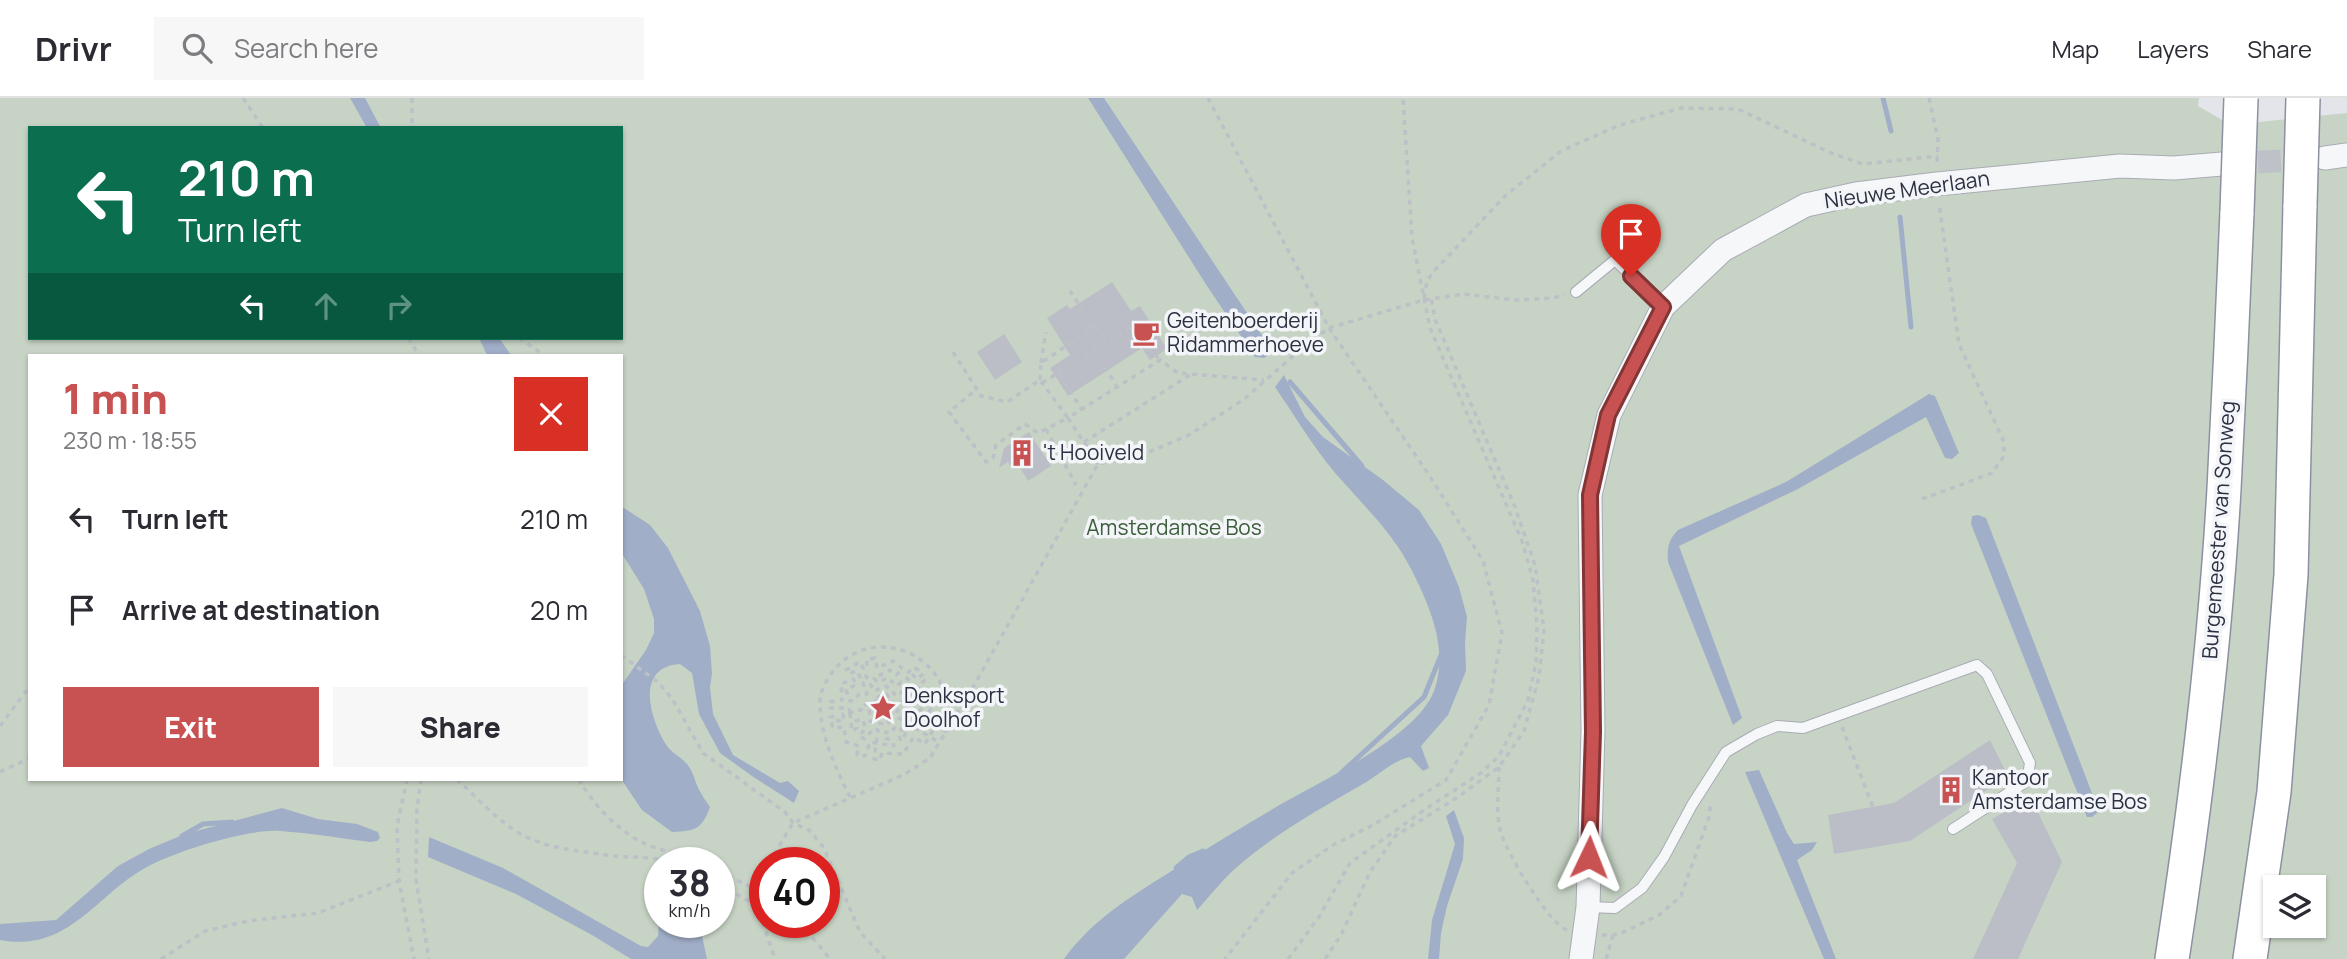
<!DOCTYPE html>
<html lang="en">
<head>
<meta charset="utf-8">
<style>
	:root { --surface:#fff; --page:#f7f7f7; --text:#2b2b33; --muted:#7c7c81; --line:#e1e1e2; --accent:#c85151 }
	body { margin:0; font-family:Manrope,sans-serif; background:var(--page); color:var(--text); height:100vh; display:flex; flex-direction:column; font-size:26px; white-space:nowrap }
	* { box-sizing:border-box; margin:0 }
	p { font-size:23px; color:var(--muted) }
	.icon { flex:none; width:38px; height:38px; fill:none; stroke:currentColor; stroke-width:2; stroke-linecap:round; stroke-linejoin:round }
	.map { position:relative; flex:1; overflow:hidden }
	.panel { position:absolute; left:28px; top:256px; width:595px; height:427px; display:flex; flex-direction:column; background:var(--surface); border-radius:0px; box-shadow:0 2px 5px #0004 }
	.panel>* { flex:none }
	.banner { position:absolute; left:28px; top:28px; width:595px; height:214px; border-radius:0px; box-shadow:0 2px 5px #0004; background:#0b6e4f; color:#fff; overflow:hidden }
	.fabs { position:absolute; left:2263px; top:777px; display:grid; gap:14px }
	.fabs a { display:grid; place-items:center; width:63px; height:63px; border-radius:0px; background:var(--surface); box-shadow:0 2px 5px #0004; font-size:35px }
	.speed { position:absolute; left:644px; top:749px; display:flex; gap:14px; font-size:35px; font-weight:700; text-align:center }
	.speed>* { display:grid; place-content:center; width:91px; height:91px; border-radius:50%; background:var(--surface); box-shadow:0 2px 5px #0004; line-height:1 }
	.speed small { font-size:18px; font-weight:400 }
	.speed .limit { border:10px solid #d22; background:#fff; color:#111 }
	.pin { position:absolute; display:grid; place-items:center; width:60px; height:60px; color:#fff; margin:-72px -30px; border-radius:50% 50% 50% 0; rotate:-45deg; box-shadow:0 0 7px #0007 }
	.pin .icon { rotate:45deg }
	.me { position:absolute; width:77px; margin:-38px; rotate:2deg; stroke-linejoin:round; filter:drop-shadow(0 0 5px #0008) }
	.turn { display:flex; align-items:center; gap:24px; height:147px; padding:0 35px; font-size:32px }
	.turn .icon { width:91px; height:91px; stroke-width:2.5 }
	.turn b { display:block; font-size:49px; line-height:60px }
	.lanes { display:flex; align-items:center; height:66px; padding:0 35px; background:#0003; justify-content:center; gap:35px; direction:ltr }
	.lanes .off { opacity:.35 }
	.round { display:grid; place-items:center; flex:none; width:74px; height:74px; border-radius:0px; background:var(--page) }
	.head { display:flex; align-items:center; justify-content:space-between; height:119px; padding:0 35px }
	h1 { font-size:42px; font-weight:800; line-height:52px; color:var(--accent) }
	.button { display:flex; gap:14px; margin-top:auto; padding:14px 35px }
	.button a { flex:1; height:80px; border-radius:0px; background:var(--accent); color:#fff; font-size:28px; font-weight:800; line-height:80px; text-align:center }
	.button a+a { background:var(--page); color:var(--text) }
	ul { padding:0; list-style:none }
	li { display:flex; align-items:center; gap:21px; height:91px; padding:0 35px }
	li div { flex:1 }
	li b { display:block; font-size:26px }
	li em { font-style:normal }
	header { display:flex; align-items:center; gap:42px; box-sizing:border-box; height:98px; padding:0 35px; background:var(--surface); border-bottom:2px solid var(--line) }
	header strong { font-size:33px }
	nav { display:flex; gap:38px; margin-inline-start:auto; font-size:24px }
	.search { width:490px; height:63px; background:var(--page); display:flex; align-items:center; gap:18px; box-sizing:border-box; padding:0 24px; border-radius:0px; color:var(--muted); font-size:26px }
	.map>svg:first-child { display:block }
	.green { fill:#c7d4c5; fill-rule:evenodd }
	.water { fill:#a1aec8 }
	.pier { fill:#e4e5eb }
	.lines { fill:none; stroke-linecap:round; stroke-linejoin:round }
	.stream { stroke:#a1aec8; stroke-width:5 }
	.building { fill:#bbbec7 }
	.tertiary-tunnel { stroke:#bfc1c9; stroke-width:23; stroke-dasharray:23 11; stroke-linecap:butt }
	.service-casing { stroke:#a9abb5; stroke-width:12 }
	.tertiary-casing { stroke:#a9abb5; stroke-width:25 }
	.motorway-casing { stroke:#8c91a1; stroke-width:36 }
	.path { stroke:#bdc0c6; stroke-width:3.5; stroke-dasharray:5 5; stroke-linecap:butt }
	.service { stroke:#f6f7f9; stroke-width:10 }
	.tertiary { stroke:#f6f7f9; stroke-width:23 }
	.motorway { stroke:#fff; stroke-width:33 }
	.motorway-bridge-casing { stroke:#8c91a1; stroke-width:36; stroke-linecap:butt }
	.motorway-bridge { stroke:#fff; stroke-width:33 }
	.route-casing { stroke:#823535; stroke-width:18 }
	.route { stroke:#c85151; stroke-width:12 }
	.labels { text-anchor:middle; stroke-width:7; stroke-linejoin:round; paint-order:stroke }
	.street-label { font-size:21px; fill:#2c3142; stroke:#f3f5f8 }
	.poi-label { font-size:21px; fill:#2c3142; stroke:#f3f5f8; text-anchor:start }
	.park-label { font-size:21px; fill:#3b5d3a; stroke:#f3f5f8 }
</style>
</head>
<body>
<header>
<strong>Drivr</strong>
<div class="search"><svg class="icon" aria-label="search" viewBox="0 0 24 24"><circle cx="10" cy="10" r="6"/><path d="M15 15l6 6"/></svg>Search here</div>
<nav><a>Map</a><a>Layers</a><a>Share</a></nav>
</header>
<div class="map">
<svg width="2347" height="861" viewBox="0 0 2347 861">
	<rect width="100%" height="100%" fill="#e4e5eb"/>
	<!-- green -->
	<path class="green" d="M 0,0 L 2347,0 L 2347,861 L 0,861 ZM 30,30 L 621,30 L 621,240 L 30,240 ZM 30,257 L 621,257 L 621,681 L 30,681 ZM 660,765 L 719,765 L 719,824 L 660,824 ZM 765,765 L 824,765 L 824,824 L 765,824 ZM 2275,789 L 2314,789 L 2314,828 L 2275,828 Z"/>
	<!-- water -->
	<g class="water">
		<path d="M 350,0 L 365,0 L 381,30 L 367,30 Z"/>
		<path d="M 1088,0 L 1104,0 L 1273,254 L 1264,260 L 1255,259 L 1207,188 Z"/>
		<path d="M 479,240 L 499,240 L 511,257 L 487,257 Z"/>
		<path d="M 1284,277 L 1305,319 L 1323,339 L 1383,382 L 1419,412 L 1441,446 L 1459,489 L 1467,519 L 1465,545 L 1466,573 L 1448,617 L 1421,648 L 1429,670 L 1423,673 L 1410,659 C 1392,663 1379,677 1363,686 C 1320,711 1276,735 1237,769 C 1223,781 1210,798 1197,812 L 1192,799 L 1182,796 L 1124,861 L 1064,861 C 1092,822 1130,799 1170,774 C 1207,750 1245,727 1283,705 C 1325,681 1417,638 1434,593 C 1449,552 1430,508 1411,471 C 1393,435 1363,407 1336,376 C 1313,349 1295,318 1275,289 Z"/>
		<path d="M 1929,296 L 1935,298 L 1959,355 L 1952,361 L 1945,360 L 1926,319 L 1798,391 L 1679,448 L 1742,620 L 1733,627 L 1668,464 C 1667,450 1668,442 1678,432 L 1786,384 Z"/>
		<path d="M 621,408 L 650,427 L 668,450 L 700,513 L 710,548 L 712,576 L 710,589 L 713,616 L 733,657 L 780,685 L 788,683 L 799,693 L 794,705 L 752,678 L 720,655 L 699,616 L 692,575 L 680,566 C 634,569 650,622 667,648 C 672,655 681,659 687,666 C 694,674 695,686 701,695 C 703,700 707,704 710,709 C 702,731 696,733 672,734 L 642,712 L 621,681 L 621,588 L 646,552 L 654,535 L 654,521 L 644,491 L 621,454 Z"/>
		<path d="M 1978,417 L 1986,420 L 2097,708 L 2097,715 L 2092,719 L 2087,719 L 1971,426 L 1972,418 Z"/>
		<path d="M 1759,672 L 1787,735 L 1794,746 L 1817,744 L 1812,752 L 1797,762 L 1836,861 L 1824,861 L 1745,674 Z"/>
		<path d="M 282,710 L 318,721 L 357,726 L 378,734 L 380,740 L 377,743 L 370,744 C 340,740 310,735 280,733 C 247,731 176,753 147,769 C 95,797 69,855 0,842 L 0,826 L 56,822 L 118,768 L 149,751 L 185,736 Z"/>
		<path d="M 1454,712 L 1464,740 L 1463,761 L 1447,808 L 1441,835 L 1439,861 L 1428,861 L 1432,822 L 1455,746 L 1446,718 Z"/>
		<path d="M 429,739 L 503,770 L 641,848 L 648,849 L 658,838 L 660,813 L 660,824 L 699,824 L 707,861 L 631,861 L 592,837 L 516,796 L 428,759 Z"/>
	</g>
	<!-- pier -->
	<path class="pier" d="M 2199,0 L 2347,0 L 2347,15 L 2231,27 L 2198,8 Z"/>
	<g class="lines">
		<!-- stream -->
		<g class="stream">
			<path d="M 1883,0 L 1891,33"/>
			<path d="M 1900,119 L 1911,229"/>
			<path d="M 1290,284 L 1362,368"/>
			<path d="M 1341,675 L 1424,599 L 1441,557"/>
			<path d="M 182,738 L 203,726 L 232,724"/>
			<path d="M 1176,770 L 1189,759 L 1203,753"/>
		</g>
	</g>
	<!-- building -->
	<g class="building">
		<path d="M 1112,184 L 1131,213 L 1140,208 L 1167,251 L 1150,262 L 1142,250 L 1068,298 L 1050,270 L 1070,257 L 1047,220 L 1067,207 L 1070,211 Z"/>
		<path d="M 1004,236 L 1022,264 L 995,282 L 977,254 Z"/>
		<path d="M 1029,334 L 1051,368 L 1028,383 L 1016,363 L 1010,367 L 1008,364 L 999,370 L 1004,350 Z"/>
		<path d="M 1990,642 L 2008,678 L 1910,743 L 1834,756 L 1828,717 L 1894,705 Z"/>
		<path d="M 2031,700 L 2062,764 L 2018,861 L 1973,861 L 2017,765 L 1992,721 Z"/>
	</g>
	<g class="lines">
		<!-- tertiary-tunnel -->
		<path class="tertiary-tunnel" d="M 2224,66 L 2315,61"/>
		<defs>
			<g id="service">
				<path d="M 1615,162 L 1663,209"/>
				<path d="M 1576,194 L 1615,162 L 1647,128"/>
				<path d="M 1588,809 L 1615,810 L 1642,790 L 1664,759 L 1692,707 L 1726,654 L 1757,636 L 1777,628 L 1803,630 L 1977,567 L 1987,576 L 2030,665 L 2027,683 L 1953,731"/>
			</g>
			<g id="tertiary">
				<path d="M 2325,60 L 2347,57"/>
				<path d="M 1581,861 L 1588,809 L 1593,633 L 1590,397 L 1609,317 L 1663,209 L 1723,152 L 1806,107 L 1856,96 L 1937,86 L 2120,68 L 2174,70 L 2222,66"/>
			</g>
			<g id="motorway">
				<path d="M 2172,861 C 2196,705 2215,548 2224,391 C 2229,299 2233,206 2237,114"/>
				<path d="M 2250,861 L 2274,694 L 2291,477 L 2300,107"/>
			</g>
		</defs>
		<!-- service casing -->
		<use href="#service" class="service-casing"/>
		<!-- tertiary casing -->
		<use href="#tertiary" class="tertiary-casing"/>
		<!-- motorway casing -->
		<use href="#motorway" class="motorway-casing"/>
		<!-- path -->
		<g class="path">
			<path d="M 243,0 L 263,30"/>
			<path d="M 412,0 L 412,30"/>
			<path d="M 1208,0 L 1329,230 L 1429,377 L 1483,463 L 1502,535 L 1489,607 L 1446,682 L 1373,727 L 1333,747 L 1292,775 L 1225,861"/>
			<path d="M 1929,0 L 1938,41 L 1937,67"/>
			<path d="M 1424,200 L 1427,183 L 1434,173 L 1505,98 L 1561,53 L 1620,27 L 1681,10 L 1738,11 L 1831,55 L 1863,66 L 1938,58"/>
			<path d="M 1094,229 L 1107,243"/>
			<path d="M 408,240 L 419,257"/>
			<path d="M 519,240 L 544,257"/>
			<path d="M 1094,252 L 1116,287"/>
			<path d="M 953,254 L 981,298 L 1007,304 L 1040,282 L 1068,320 L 1038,335 L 1025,326 L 996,347 L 993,360 L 986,364 L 949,314 L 977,291"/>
			<path d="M 1041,265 L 1046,234"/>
			<path d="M 1059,275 L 1082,312"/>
			<path d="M 1040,282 L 1041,265 L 1094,229 L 1070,193"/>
			<path d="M 1042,285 L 1129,230 L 1160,262"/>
			<path d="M 1046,331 L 1076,387"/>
			<path d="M 1084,344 L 1190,277"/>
			<path d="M 1098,366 L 1068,320 L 1160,262 L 1178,275 L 1264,282"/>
			<path d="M 1922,401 L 1992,375 L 2004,358 L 2004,344 L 1959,246 L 1939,106"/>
			<path d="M 621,557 L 658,584 L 673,602 L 703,655 L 785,714 L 793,725 L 809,732 L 824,750 L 860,834 L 885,861"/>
			<path d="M 877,606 L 873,601 L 886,596 L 899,610 L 895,618"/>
			<path d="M 889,614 L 940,645"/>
			<path d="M 850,615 L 852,633 L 857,630 L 856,623 L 862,621 L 866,630 L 859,638 L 865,641 L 873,631 L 878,632 L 874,661 L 880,662 L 882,655 L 903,656 L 914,639 L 925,646 L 933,632 L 923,625 L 934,605 L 917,589 L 926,581 L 922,577 L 917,581 L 913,577 L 918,572 L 913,569 L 905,578 L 912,586 L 897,598 L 886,588 L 874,593 L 865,576 L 860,579 L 857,573 L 849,575 L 846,572 L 860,564 L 863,570 L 868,569 L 866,562 L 875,560 L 877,570 L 893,563 L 903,571 L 896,577 L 890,572 L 874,580 L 877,584 L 888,580 L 897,588 L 901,584 L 920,605 L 913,605 L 907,599 L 902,603 L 907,610 L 903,616 L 908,618 L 913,612 L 921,611 L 901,643 L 899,638 L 902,632 L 896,628 L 891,635 L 886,634 L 884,640 L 891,642 L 894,648 L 870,644 L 865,658 L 857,657 L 859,648 L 846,644 L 844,629 L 833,630 L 830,619 L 836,618 L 838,623 L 844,622 L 843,616 L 861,612 L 863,606 L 869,607 L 870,623 L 887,627 L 889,624 L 886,618 L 889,614 L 888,608 L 883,605 L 877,606 L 875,610 L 876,616 L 880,619 L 886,618"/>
			<path d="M 850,615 L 849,610 L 830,610 L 830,604 L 842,602 L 841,586 L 853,581 L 857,586 L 846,592 L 850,603 L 855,602 L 859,596 L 867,596 L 863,585 L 868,583"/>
			<path d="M 0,628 L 30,588"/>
			<path d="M 1842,629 L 1873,709"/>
			<path d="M 1499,669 C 1499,690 1495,715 1501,735 C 1507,755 1548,825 1567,832"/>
			<path d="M 0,674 L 30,660"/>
			<path d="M 407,681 L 397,728 L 399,783 L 414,861"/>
			<path d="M 421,681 L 417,711 L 416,782 L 429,861"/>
			<path d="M 457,681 C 478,701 506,732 533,742 C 559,752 587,754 614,758 C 634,760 654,758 673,765"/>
			<path d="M 579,681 C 591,705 622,737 648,747 C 666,754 683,757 700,765"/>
			<path d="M 850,699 C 835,669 819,635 820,601 C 821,591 828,580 834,572 C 868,530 936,549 946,602 C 948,612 945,625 945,635"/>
			<path d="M 769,765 L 793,725 L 903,677 L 930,660 L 976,584 L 1098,366 L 1137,359 L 1189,337 L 1243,302 L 1308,245 L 1329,230 L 1424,202 L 1463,196 L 1516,202 L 1553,200 L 1565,197"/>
			<path d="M 719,774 L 754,790 L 765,797"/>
			<path d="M 719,786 L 750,804 L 759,814 L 775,861"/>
			<path d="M 750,804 L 754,790 L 765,772"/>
			<path d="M 800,824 L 830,861"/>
			<path d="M 1602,837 L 1613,837 L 1624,834 L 1659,817 L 1681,798 L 1710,716 L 1710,705"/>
			<path d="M 161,861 L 205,833 L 248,823 L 318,815 L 399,783"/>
			<path d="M 1288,861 L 1319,819 L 1350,765 L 1427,710 L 1481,675 L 1499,658 L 1528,602 L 1536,564 L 1537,528 L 1533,482 L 1522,443 L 1430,230 L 1412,140 L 1403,0"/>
			<path d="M 1325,861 L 1341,837 L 1370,774 L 1395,738 L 1455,701 L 1499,669 L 1524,633 L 1539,579 L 1544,532 L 1535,467 L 1515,409 L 1435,221 L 1431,200"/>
			<path d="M 1606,861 L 1613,837"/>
		</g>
		<!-- service -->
		<use href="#service" class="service"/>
		<!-- tertiary -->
		<use href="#tertiary" class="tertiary"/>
		<!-- motorway -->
		<use href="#motorway" class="motorway"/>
		<defs>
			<g id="motorway-bridge">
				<path d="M 2300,107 L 2303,0"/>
				<path d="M 2237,114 L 2241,0"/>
			</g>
		</defs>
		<!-- motorway-bridge casing -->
		<use href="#motorway-bridge" class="motorway-bridge-casing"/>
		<!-- motorway-bridge -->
		<use href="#motorway-bridge" class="motorway-bridge"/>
	</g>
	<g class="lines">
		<defs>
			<path id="route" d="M 1589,759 L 1593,634 L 1590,397 L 1608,317 L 1663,209 L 1631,178"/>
		</defs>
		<!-- route casing -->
		<use href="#route" class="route-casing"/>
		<!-- route -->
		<use href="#route" class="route"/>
	</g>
	<!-- icons -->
	<defs>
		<symbol id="cafe-bare" viewBox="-9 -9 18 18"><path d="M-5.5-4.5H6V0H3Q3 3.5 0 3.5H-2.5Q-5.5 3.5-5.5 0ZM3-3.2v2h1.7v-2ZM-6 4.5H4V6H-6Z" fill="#c85151" stroke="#f3f5f8" stroke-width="2.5" paint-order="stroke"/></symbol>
		<symbol id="building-bare" viewBox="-9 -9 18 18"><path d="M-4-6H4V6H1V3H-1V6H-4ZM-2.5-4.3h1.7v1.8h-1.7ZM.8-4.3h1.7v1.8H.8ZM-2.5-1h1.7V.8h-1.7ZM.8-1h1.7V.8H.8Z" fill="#c85151" stroke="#f3f5f8" stroke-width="2.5" paint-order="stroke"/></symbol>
		<symbol id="sight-bare" viewBox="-9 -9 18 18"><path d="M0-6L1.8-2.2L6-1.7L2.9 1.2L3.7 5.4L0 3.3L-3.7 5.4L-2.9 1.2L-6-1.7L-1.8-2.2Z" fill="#c85151" stroke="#f3f5f8" stroke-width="2.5" paint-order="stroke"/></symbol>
	</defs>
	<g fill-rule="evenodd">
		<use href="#cafe-bare" x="1127" y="216" width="38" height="38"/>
		<use href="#building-bare" x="1003" y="336" width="38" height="38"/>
		<use href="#sight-bare" x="864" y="591" width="38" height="38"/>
		<use href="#building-bare" x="1932" y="673" width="38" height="38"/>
	</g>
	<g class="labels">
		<!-- street labels -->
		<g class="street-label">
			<text transform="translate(1907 92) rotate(-8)" y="7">Nieuwe Meerlaan</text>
			<text transform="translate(2219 432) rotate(-86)" y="7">Burgemeester van Sonweg</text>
		</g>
		<!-- poi labels -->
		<g class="poi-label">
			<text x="1167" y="230">Geitenboerderij<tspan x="1167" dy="24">Ridammerhoeve</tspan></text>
			<text x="1043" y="362">'t Hooiveld</text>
			<text x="904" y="605">Denksport<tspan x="904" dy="24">Doolhof</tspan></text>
			<text x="1972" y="687">Kantoor<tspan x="1972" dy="24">Amsterdamse Bos</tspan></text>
		</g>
		<!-- park labels -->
		<g class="park-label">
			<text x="1174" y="437">Amsterdamse Bos</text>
		</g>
	</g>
</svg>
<div class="fabs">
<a><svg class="icon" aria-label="layers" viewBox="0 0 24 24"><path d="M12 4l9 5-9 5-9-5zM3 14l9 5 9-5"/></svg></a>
</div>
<div class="speed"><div>38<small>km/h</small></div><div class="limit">40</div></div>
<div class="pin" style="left:1631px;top:178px;background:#d93025"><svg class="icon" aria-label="arrive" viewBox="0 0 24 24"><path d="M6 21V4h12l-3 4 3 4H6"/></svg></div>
<svg class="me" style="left:1589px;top:759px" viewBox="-20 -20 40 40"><path d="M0-17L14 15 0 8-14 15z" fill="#c85151" stroke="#fff" stroke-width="4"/></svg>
<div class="banner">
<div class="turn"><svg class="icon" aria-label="left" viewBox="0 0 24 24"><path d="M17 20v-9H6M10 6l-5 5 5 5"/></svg><div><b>210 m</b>Turn left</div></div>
<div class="lanes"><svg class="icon" aria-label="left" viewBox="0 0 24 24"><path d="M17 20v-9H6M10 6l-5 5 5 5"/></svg><svg class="icon off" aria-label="ahead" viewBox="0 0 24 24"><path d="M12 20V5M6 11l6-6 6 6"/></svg><svg class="icon off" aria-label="right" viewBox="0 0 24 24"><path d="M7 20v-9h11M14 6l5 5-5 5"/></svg></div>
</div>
<section class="panel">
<div class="head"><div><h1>1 min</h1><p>230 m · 18:55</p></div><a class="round" style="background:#d93025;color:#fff"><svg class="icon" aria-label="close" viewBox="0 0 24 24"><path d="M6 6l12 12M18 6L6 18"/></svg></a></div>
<ul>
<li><svg class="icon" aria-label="left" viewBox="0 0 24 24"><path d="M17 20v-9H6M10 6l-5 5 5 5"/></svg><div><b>Turn left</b></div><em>210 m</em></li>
<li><svg class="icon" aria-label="arrive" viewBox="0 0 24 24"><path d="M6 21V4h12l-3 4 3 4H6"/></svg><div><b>Arrive at destination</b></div><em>20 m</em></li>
</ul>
<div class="button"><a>Exit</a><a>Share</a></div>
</section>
</div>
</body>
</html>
